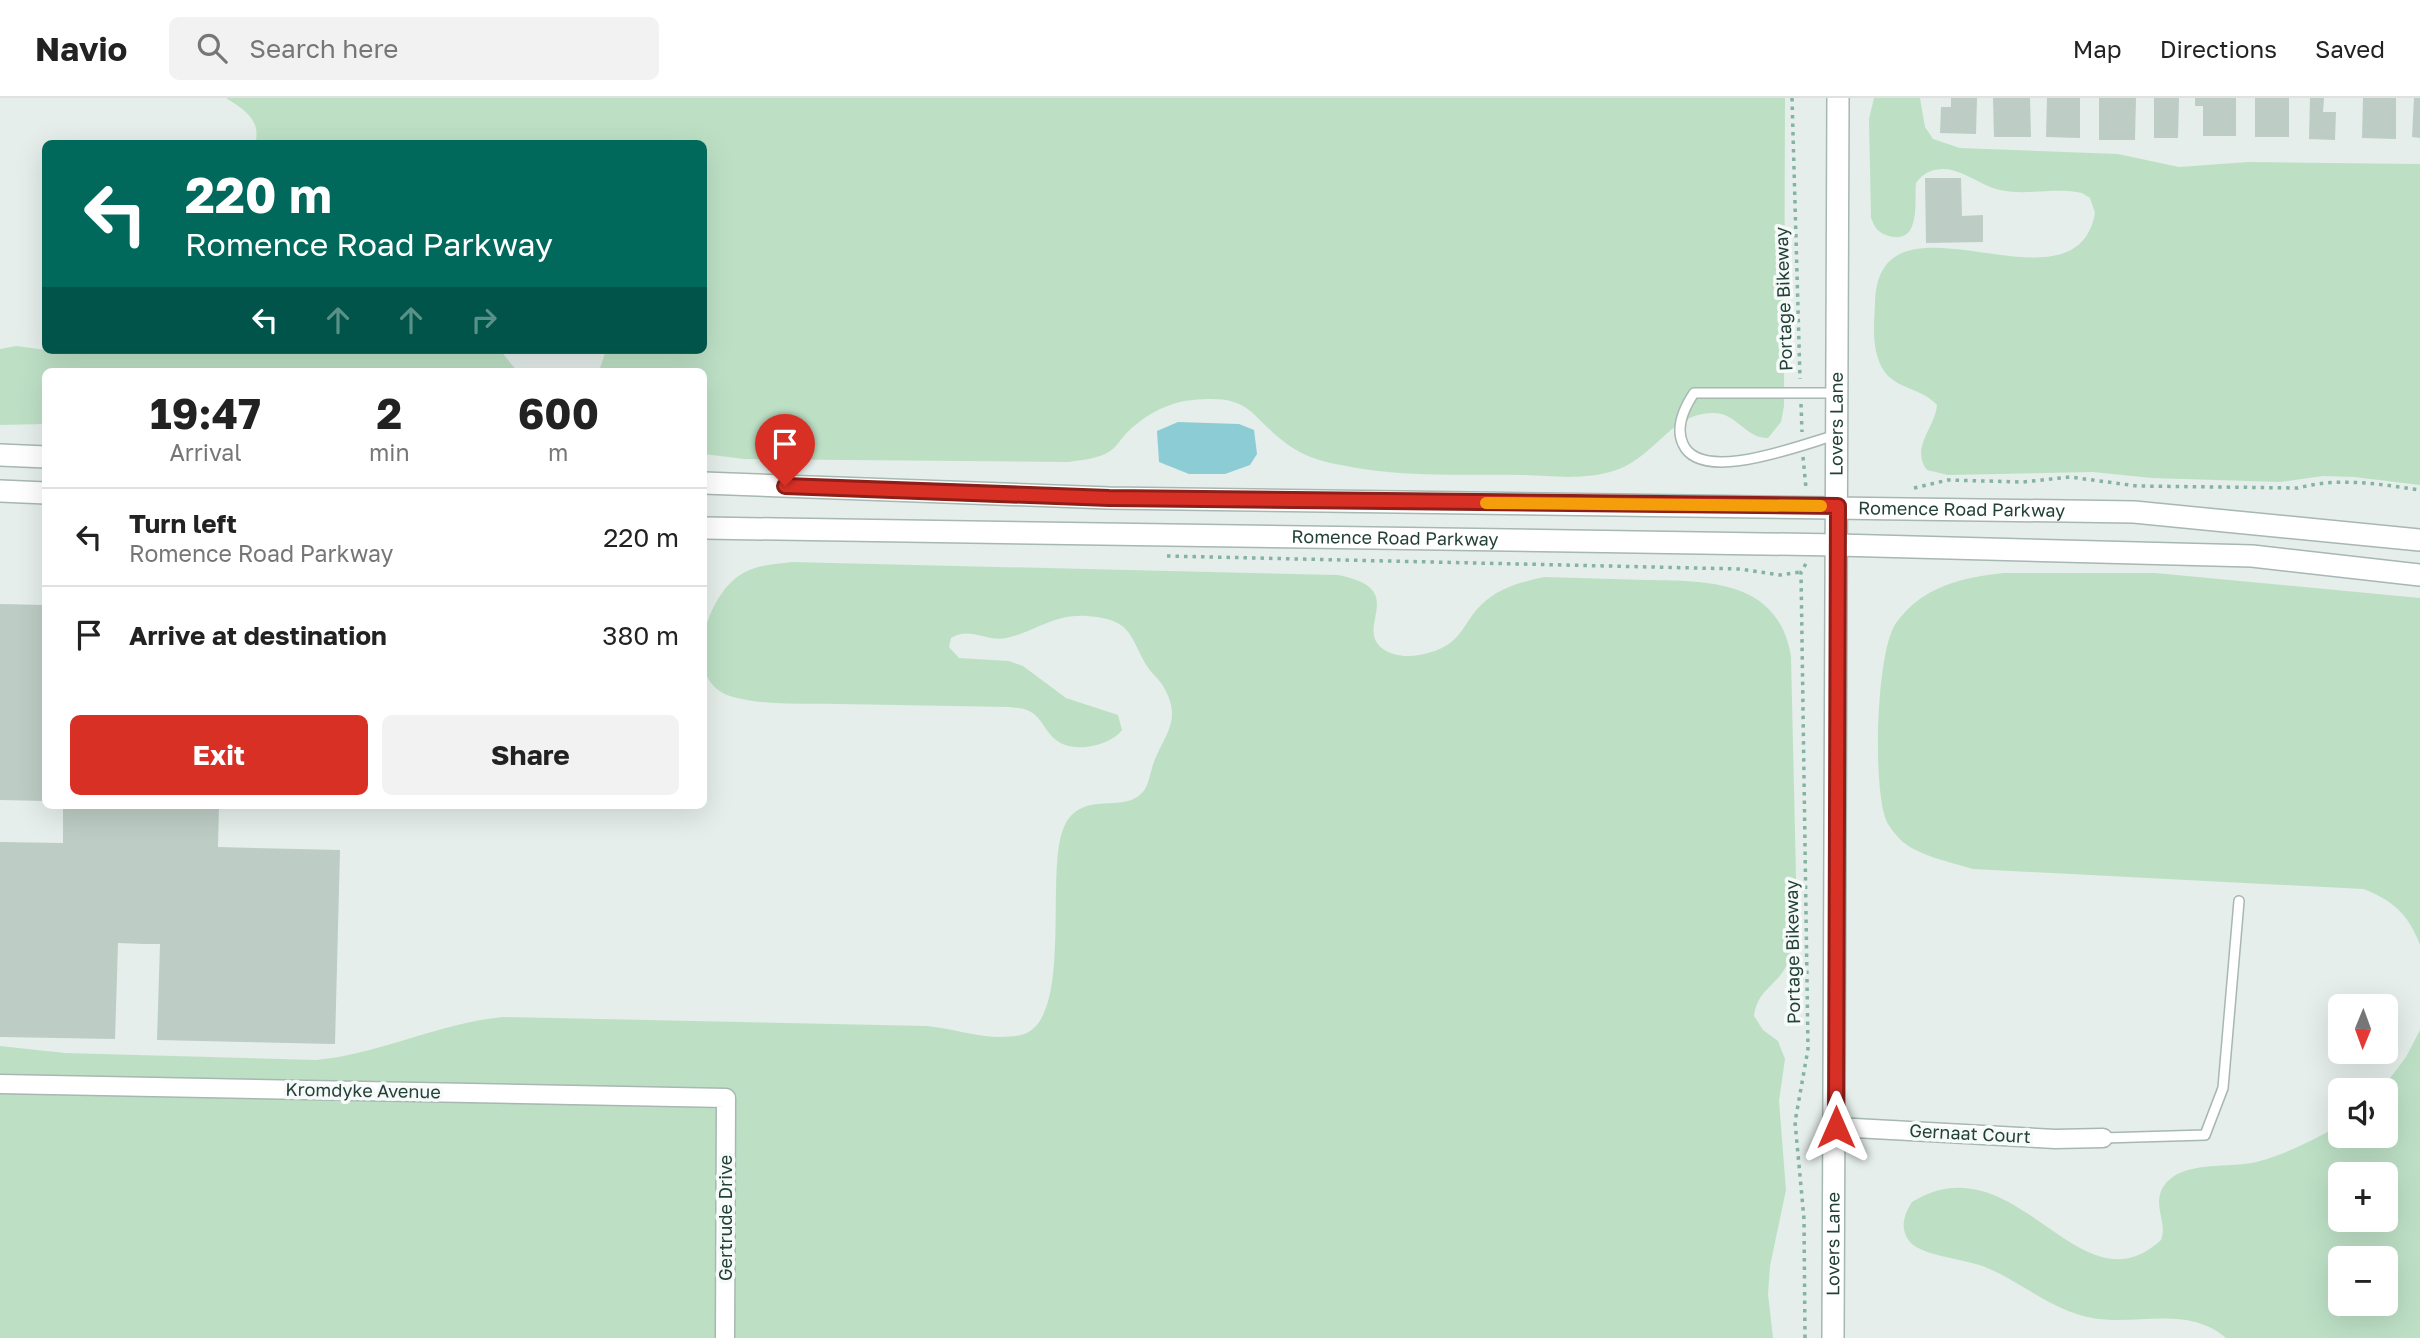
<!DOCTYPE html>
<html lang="en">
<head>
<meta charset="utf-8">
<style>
	:root { --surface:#fff; --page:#f2f2f2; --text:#222; --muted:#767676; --line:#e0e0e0; --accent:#d93025 }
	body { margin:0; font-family:"Golos Text",sans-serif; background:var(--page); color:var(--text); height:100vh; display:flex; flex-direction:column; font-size:26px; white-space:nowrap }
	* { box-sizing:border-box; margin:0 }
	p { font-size:23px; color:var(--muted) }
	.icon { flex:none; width:38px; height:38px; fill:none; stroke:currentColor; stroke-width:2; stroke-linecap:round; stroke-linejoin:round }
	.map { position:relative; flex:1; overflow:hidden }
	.panel { position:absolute; left:42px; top:270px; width:665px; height:441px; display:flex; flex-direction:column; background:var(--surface); border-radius:10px; box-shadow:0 7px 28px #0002 }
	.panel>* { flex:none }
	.banner { position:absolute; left:42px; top:42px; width:665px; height:214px; border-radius:10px; box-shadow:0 7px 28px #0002; background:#00695c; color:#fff; overflow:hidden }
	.needle { width:46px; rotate:181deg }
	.tools { position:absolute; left:2328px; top:896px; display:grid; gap:14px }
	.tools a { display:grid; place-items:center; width:70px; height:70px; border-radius:10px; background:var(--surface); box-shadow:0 7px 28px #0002; font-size:35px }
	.pin { position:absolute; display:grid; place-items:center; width:60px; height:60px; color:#fff; margin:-72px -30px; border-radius:50% 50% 50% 0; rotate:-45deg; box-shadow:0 0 7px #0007 }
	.pin .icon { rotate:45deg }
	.me { position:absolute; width:77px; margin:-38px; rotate:0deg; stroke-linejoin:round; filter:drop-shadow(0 0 5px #0008) }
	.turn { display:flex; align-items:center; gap:24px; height:147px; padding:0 28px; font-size:32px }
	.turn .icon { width:91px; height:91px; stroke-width:2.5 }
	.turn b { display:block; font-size:49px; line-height:60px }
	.lanes { display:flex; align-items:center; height:66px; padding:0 28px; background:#0003; justify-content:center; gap:35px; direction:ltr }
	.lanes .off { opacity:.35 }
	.eta { display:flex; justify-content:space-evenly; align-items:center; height:119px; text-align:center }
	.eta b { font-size:42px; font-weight:700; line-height:49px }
	.cta { display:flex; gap:14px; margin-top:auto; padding:14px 28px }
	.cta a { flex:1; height:80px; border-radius:10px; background:var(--accent); color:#fff; font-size:28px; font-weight:700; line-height:80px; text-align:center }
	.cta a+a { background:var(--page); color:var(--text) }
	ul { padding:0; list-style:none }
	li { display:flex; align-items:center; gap:21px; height:98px; padding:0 28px; border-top:2px solid var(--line) }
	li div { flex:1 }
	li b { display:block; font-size:26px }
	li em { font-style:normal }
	header { display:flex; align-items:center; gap:42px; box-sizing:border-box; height:98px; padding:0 35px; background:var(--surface); border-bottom:2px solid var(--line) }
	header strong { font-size:33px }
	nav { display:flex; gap:38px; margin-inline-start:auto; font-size:24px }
	.search { width:490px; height:63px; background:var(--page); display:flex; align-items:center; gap:18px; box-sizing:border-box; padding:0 24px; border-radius:10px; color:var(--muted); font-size:26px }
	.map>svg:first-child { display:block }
	.green { fill:#bde0c5; fill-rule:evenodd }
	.water { fill:#8bccd5 }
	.building { fill:#bdccc5 }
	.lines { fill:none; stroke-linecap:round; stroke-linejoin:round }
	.service-casing { stroke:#a7b7b1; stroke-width:12 }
	.minor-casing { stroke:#a7b7b1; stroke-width:21 }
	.tertiary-casing { stroke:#a7b7b1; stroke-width:24 }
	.path { stroke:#84b3a2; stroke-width:3.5; stroke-dasharray:3.5 5; stroke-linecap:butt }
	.service { stroke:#fff; stroke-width:9 }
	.minor { stroke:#fff; stroke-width:18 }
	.tertiary { stroke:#fff; stroke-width:21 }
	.route-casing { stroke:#8d1f18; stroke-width:18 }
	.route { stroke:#d93025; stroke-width:12 }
	.slow { stroke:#f59e0b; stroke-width:12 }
	.labels { text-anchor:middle; stroke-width:7; stroke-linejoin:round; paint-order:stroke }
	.street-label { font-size:18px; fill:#234138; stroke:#f6faf8 }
</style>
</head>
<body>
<header>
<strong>Navio</strong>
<div class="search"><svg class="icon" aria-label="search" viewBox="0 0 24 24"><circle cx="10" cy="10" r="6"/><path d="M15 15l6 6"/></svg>Search here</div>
<nav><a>Map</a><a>Directions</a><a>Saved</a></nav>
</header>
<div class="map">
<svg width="2420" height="1240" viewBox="0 0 2420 1240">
	<rect width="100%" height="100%" fill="#e5eeea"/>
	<!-- green -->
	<g class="green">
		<path d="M 226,0 L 1785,0 L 1784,308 L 1781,324 L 1768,340 C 1744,340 1738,315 1713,315 C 1669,315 1654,363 1610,374 C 1582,382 1549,378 1521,377 C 1461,376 1400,380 1341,367 C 1323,364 1303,358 1287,346 C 1248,317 1252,296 1193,302 C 1167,304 1141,319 1124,338 C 1118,345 1114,352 1105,356 C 1094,361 1081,362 1069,364 L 744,361 L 704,356 L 704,273 L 599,273 L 606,252 L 704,252 L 704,46 L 255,45 C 262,23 244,11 226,0 Z"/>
		<path d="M 1874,0 L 1920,0 L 1925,29 L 1933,41 L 1960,50 L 2118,56 L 2179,69 L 2248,64 L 2420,66 L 2420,387 L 2354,379 L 2323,378 L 2280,384 L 2152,380 L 2093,374 L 1948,377 L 1927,372 C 1910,350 1935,330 1937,307 C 1922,290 1896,291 1884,273 C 1871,253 1874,227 1875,205 C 1878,78 2075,226 2095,115 L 2090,100 L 2082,95 C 2055,89 2027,98 2000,92 C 1981,88 1964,72 1944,71 C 1932,71 1923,75 1916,85 C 1914,102 1922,147 1889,138 C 1878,135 1875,130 1871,120 L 1869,21 Z"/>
		<path d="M 16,248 L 46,252 L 500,252 L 517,273 L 46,273 L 45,326 L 0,327 L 0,251 Z"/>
		<path d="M 792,464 L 1338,477 C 1411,491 1353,529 1383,551 C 1401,564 1433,557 1450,545 C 1463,536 1469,518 1481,507 C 1499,490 1521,484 1544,479 C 1579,480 1613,481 1647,482 C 1709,483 1778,482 1791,558 L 1797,823 C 1795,843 1792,866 1777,881 C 1764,895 1757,899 1754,918 L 1763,932 L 1778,943 L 1785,961 L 1779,1003 L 1786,1092 L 1770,1168 L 1768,1196 L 1773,1240 L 0,1240 L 0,948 L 65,955 L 316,962 C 381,956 438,925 503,919 L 927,928 C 958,931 990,944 1021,937 C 1075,924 1044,773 1064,729 C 1082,689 1127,719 1145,691 C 1150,683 1151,670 1155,661 C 1167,633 1182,620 1163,588 C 1159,581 1151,575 1147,568 C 1128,535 1132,522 1087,518 C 1052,516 1036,534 1006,540 C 986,544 970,528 951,540 L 949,549 L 959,560 L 1009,563 L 1023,568 L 1066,600 L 1118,617 L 1122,632 C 1110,648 1073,656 1056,642 C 1046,635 1042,620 1031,614 C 1025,610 1016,610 1009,609 C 953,608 896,607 839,606 C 804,605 767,608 733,599 C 678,585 706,493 745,474 C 759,467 776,466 792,464 Z"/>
		<path d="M 2003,475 L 2155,475 L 2420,500 L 2420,847 C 2409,817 2393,802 2363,791 L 1973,771 C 1951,764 1922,759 1903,744 C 1898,740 1890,730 1887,724 C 1872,692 1876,553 1896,525 C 1923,488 1961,480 2003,475 Z"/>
		<path d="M 2420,932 L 2420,1240 L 2226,1240 C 2187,1207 2138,1228 2092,1220 C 2052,1213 2022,1184 1985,1169 C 1966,1161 1922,1158 1910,1144 C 1899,1131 1904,1116 1912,1104 C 2017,1040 2079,1218 2161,1142 C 2168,1124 2152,1108 2163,1089 C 2182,1060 2231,1072 2260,1063 C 2288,1055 2314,1042 2340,1027 L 2340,1038 L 2385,1038 L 2385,992 L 2381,992 L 2406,959 ZM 2385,1076 L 2385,1122 L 2340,1122 L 2340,1076 ZM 2385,1160 L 2385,1206 L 2340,1206 L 2340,1160 Z"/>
	</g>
	<!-- water -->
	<path class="water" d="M 1178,324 L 1239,326 L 1254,332 L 1257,356 L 1250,367 L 1225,376 L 1189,376 L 1159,364 L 1157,333 Z"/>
	<!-- building -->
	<g class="building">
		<path d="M 1951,0 L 1977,0 L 1976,36 L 1940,35 L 1941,9 L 1951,9 Z"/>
		<path d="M 1993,0 L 2030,0 L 2031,39 L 1994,39 Z"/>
		<path d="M 2047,0 L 2080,0 L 2080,40 L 2046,39 Z"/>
		<path d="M 2099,0 L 2136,0 L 2135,42 L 2099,42 Z"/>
		<path d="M 2154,0 L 2179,0 L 2178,40 L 2154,40 Z"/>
		<path d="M 2195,0 L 2236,0 L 2236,38 L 2203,38 L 2203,8 L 2195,8 Z"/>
		<rect x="2255" y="0" width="34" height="39"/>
		<path d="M 2310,0 L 2324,0 L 2323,14 L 2336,14 L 2335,42 L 2309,41 Z"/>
		<path d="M 2363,0 L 2396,0 L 2396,41 L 2362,40 Z"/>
		<path d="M 2414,0 L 2420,0 L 2420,40 L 2412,39 Z"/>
		<path d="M 1925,80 L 1961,80 L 1962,118 L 1983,117 L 1983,144 L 1926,145 Z"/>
		<path d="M 0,506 L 46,507 L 46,703 L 0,702 Z"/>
		<path d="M 63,707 L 219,707 L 218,749 L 340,752 L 335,946 L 157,942 L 160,846 L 144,846 L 118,845 L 115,941 L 0,939 L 0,744 L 63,745 Z"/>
		<path d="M 308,707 L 342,707 L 342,710 L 308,709 Z"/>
	</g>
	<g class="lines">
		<defs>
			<g id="service">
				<path d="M 1836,337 C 1803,346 1701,387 1683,346 C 1675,329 1684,310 1694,295 L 1837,295"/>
				<path d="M 2103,1040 L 2205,1037 L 2223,990 L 2239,803"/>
			</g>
			<g id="minor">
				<path d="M 0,986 L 726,1000 L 725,1240"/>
				<path d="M 1836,1029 L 2055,1041 L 2103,1040"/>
			</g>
			<g id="tertiary">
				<path d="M 0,357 L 46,359"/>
				<path id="s1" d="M 704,385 L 1109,400 L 2134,414 L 2420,442"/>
				<path d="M 0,393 L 46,395"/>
				<path id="s2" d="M 704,430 L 1838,447 L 2252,458 L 2420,477"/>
				<path id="s3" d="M 1833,1240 L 1838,0"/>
			</g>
		</defs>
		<!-- service casing -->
		<use href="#service" class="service-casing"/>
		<!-- minor casing -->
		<use href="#minor" class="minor-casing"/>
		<!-- tertiary casing -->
		<use href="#tertiary" class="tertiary-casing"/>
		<!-- path -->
		<g class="path">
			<path d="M 1792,0 L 1800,281"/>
			<path d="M 1801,306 L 1802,334"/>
			<path d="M 1803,359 L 1806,390"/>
			<path d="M 1914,390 L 1948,382 L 2023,384 L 2070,379 L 2137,388 L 2298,390 C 2338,379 2379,386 2420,392"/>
			<path d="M 1167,458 L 1740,471 L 1780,477 L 1801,474"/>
			<path d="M 1805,1240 L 1804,1121 L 1795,1024 L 1808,951 L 1801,474 L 1807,464"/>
		</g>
		<!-- service -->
		<use href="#service" class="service"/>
		<!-- minor -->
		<use href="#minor" class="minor"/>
		<!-- tertiary -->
		<use href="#tertiary" class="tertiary"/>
	</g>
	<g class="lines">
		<defs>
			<path id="route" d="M 785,388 L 1109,400 L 1838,408 L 1836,1029"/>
		</defs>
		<!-- route casing -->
		<use href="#route" class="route-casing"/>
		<!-- route -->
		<use href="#route" class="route"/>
		<!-- slow -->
		<path class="slow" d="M 1486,405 L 1821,408"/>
	</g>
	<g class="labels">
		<!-- street labels -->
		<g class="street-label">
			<text transform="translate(1784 201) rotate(-92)" y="6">Portage Bikeway</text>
			<text dy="6" stroke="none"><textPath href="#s3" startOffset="914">Lovers Lane</textPath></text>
			<text dy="6" stroke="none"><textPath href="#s1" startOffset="1258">Romence Road Parkway</textPath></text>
			<text dy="6" stroke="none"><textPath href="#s2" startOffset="691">Romence Road Parkway</textPath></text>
			<text transform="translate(1793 854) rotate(-91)" y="6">Portage Bikeway</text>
			<text transform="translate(363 993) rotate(1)" y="6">Kromdyke Avenue</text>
			<text transform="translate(1970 1036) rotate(3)" y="6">Gernaat Court</text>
			<text transform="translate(726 1120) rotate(-90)" y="6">Gertrude Drive</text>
			<text dy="6" stroke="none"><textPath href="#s3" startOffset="94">Lovers Lane</textPath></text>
		</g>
	</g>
</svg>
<div class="tools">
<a><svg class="needle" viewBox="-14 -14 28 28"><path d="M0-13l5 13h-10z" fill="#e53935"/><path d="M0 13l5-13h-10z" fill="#767676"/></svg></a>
<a><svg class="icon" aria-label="sound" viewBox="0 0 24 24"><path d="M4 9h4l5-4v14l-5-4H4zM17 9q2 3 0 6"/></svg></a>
<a>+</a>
<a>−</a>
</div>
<div class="pin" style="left:785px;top:388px;background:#d93025"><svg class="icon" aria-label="arrive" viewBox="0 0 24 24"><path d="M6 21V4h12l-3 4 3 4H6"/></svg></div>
<svg class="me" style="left:1836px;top:1029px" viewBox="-20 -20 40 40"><path d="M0-17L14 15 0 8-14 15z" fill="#d93025" stroke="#fff" stroke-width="4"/></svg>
<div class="banner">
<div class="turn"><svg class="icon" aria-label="left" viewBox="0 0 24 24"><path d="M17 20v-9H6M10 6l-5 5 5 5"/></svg><div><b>220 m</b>Romence Road Parkway</div></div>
<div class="lanes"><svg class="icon" aria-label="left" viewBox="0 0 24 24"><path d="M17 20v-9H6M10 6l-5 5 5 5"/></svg><svg class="icon off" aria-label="ahead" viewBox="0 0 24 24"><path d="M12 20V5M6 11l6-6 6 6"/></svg><svg class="icon off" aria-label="ahead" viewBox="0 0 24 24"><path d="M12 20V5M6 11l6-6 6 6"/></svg><svg class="icon off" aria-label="right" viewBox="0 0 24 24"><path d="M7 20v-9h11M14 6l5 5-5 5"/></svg></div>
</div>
<section class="panel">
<div class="eta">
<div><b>19:47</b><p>Arrival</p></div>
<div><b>2</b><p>min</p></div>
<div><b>600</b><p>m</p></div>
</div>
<ul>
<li><svg class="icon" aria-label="left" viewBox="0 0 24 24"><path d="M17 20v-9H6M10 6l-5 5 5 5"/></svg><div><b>Turn left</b><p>Romence Road Parkway</p></div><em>220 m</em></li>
<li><svg class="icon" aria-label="arrive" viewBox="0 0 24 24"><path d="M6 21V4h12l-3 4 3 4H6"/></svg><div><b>Arrive at destination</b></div><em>380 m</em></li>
</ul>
<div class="cta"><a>Exit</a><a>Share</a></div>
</section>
</div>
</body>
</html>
